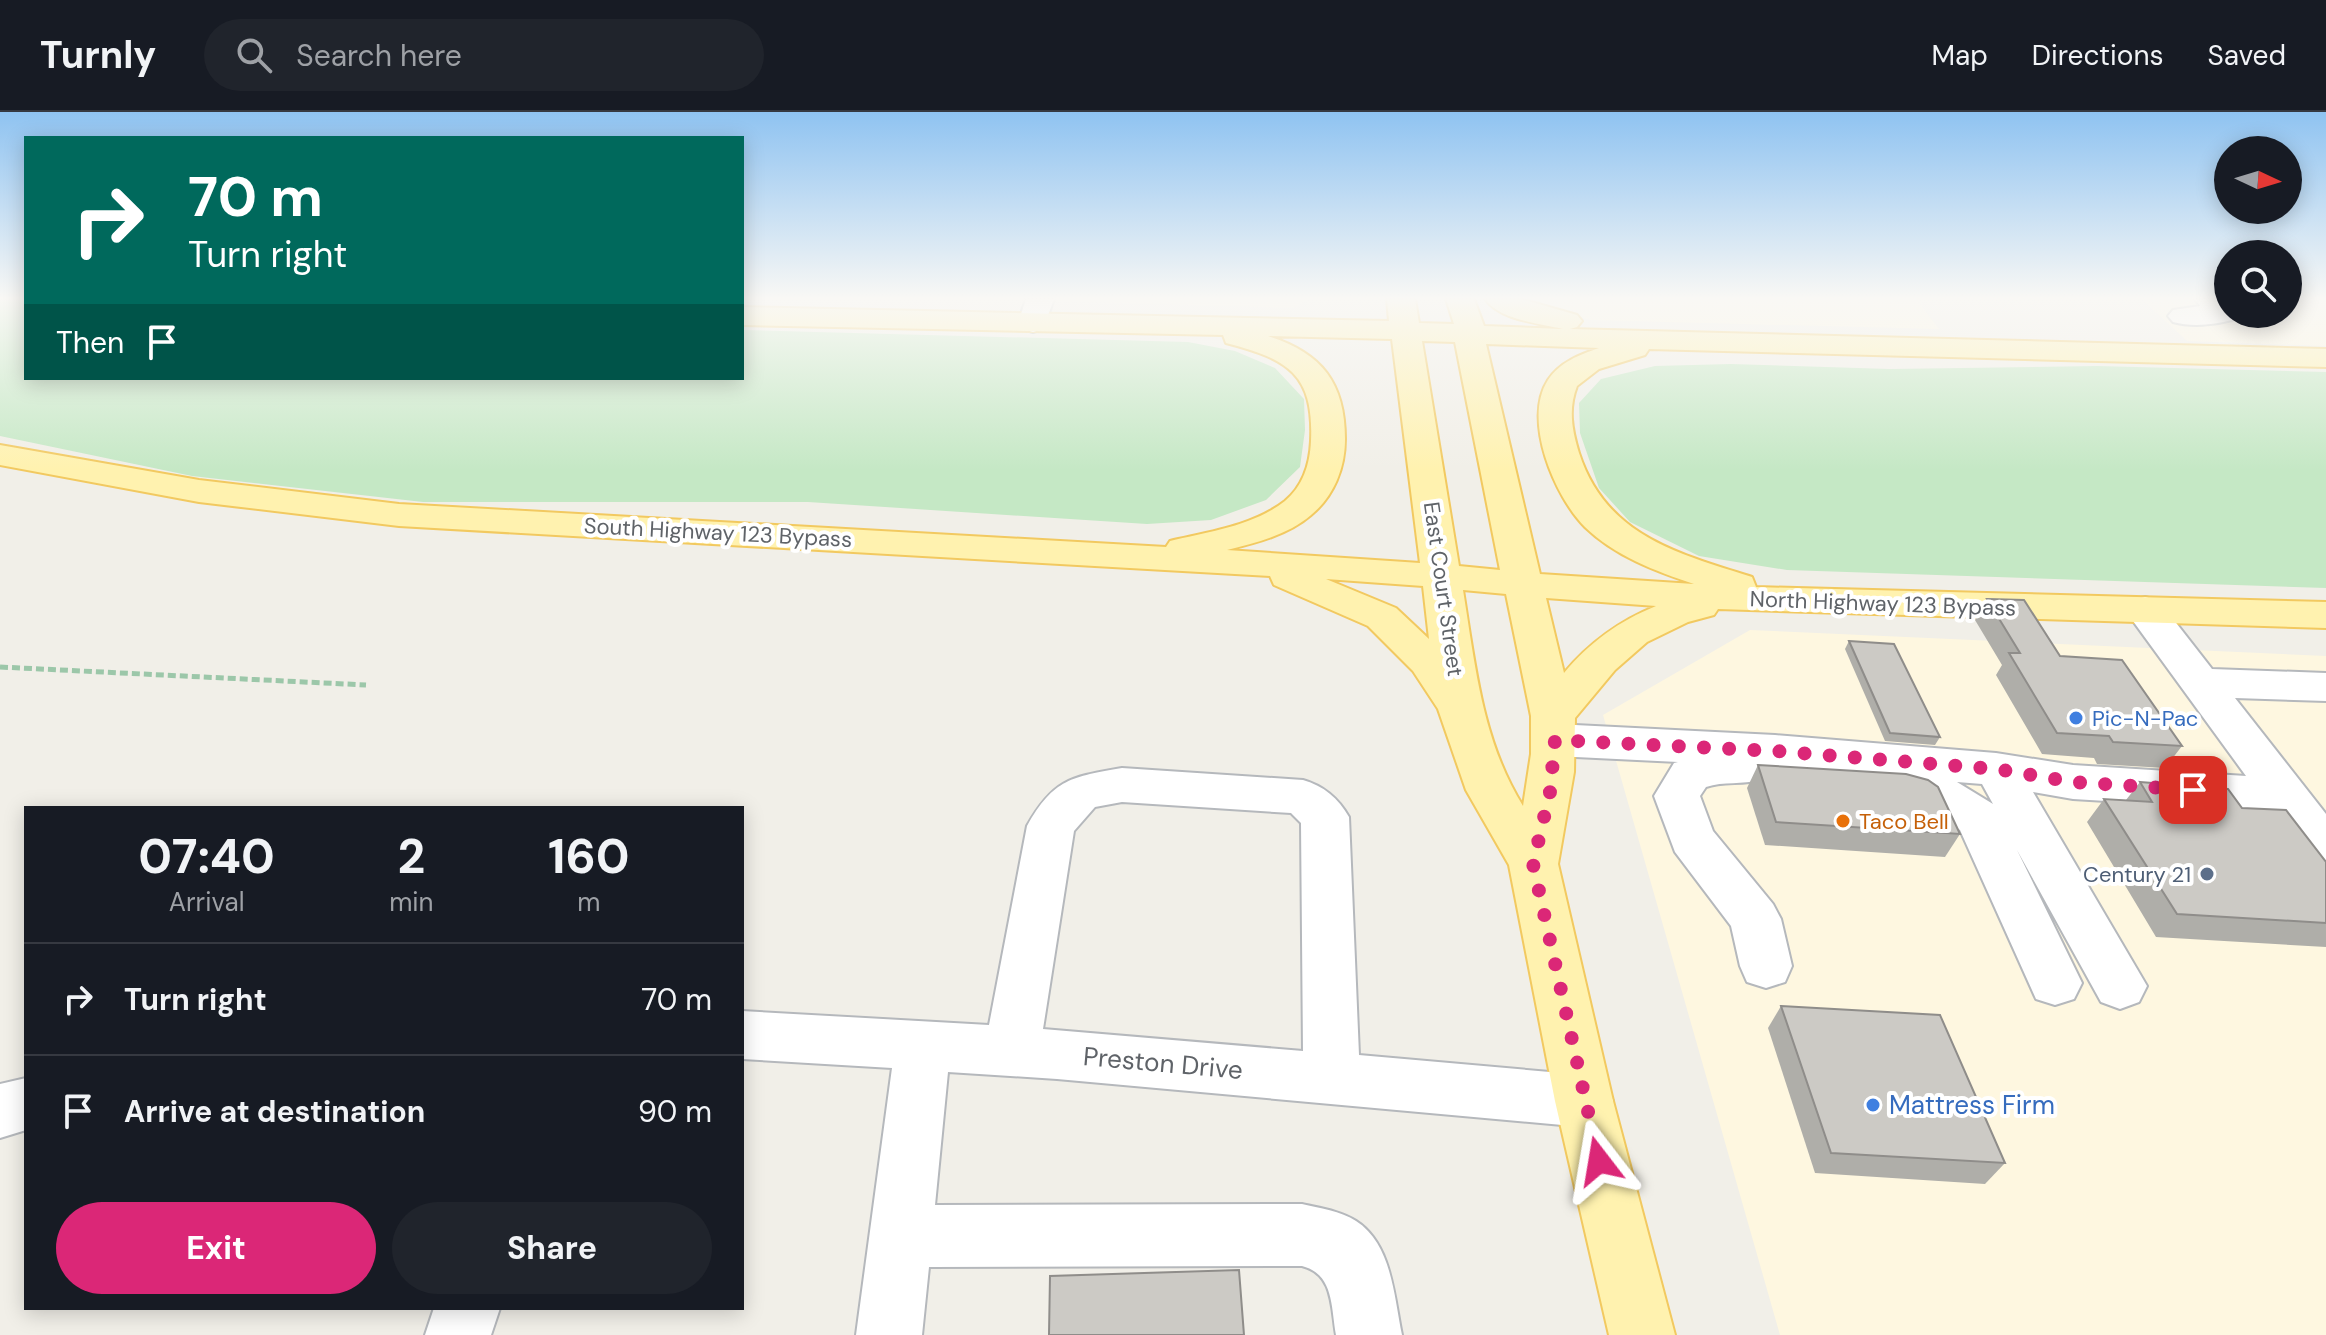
<!DOCTYPE html>
<html lang="en">
<head>
<meta charset="utf-8">
<style>
	:root { --surface:#171b24; --page:#20242c; --text:#f1f3f6; --muted:#9ea1a6; --line:#363941; --accent:#db2777 }
	body { margin:0; font-family:"DM Sans",sans-serif; background:var(--page); color:var(--text); height:100vh; display:flex; flex-direction:column; font-size:30px; white-space:nowrap }
	* { box-sizing:border-box; margin:0 }
	p { font-size:26px; color:var(--muted) }
	.icon { flex:none; width:44px; height:44px; fill:none; stroke:currentColor; stroke-width:2; stroke-linecap:round; stroke-linejoin:round }
	.map { position:relative; flex:1; overflow:hidden }
	.drawer { position:absolute; left:24px; top:694px; width:720px; height:504px; display:flex; flex-direction:column; background:var(--surface); border-radius:0px; box-shadow:0 4px 20px #0003 }
	.drawer>* { flex:none }
	.guide { position:absolute; left:24px; top:24px; width:720px; height:244px; border-radius:0px; box-shadow:0 4px 20px #0003; background:#00695c; color:#fff; overflow:hidden }
	.needle { width:52px; rotate:94deg }
	.controls { position:absolute; left:2214px; top:24px; display:grid; gap:16px }
	.controls a { display:grid; place-items:center; width:88px; height:88px; border-radius:50%; background:var(--surface); box-shadow:0 4px 20px #0003; font-size:40px }
	.pin { position:absolute; display:grid; place-items:center; width:68px; height:68px; color:#fff; margin:-34px; border-radius:16px; box-shadow:0 4px 12px #0006 }
	.me { position:absolute; width:88px; margin:-44px; rotate:346deg; stroke-linejoin:round; filter:drop-shadow(0 0 6px #0008) }
	.turn { display:flex; align-items:center; gap:28px; height:168px; padding:0 32px; font-size:36px }
	.turn .icon { width:104px; height:104px; stroke-width:2.5 }
	.turn b { display:block; font-size:56px; line-height:68px }
	.then { display:flex; align-items:center; height:76px; padding:0 32px; background:#0003; gap:16px; font-size:30px }
	.eta { display:flex; justify-content:space-evenly; align-items:center; height:136px; text-align:center }
	.eta b { font-size:48px; font-weight:700; line-height:56px }
	.button { display:flex; gap:16px; margin-top:auto; padding:16px 32px }
	.button a { flex:1; height:92px; border-radius:48px; background:var(--accent); color:#fff; font-size:32px; font-weight:700; line-height:92px; text-align:center }
	.button a+a { background:var(--page); color:var(--text) }
	ul { padding:0; list-style:none }
	li { display:flex; align-items:center; gap:24px; height:112px; padding:0 32px; border-top:2px solid var(--line) }
	li div { flex:1 }
	li b { display:block; font-size:30px }
	li em { font-style:normal }
	header { display:flex; align-items:center; gap:48px; box-sizing:border-box; height:112px; padding:0 40px; background:var(--surface); border-bottom:2px solid var(--line) }
	header strong { font-size:38px }
	nav { display:flex; gap:44px; margin-inline-start:auto; font-size:28px }
	.search { width:560px; height:72px; background:var(--page); display:flex; align-items:center; gap:20px; box-sizing:border-box; padding:0 28px; border-radius:44px; color:var(--muted); font-size:30px }
	.map>svg:first-child { display:block }
	.commercial { fill:#fef7e0 }
	.green { fill:#c5e8c5 }
	.lines { fill:none; stroke-linecap:round; stroke-linejoin:round }
	.minor-casing { stroke:#b5b8bc; stroke-width:4 }
	.major-casing { stroke:#f2c960; stroke-width:4 }
	.path { stroke:#9cc7a9; stroke-width:5; stroke-dasharray:8 4; stroke-linecap:butt }
	.minor { fill:#fff; fill-rule:evenodd }
	.major { fill:#fff2af; fill-rule:evenodd }
	.wall { fill:#afaea9 }
	.building { fill:#cccac5; stroke:#8f8d8a; stroke-width:2 }
	.route { stroke:#db2777; stroke-width:14; stroke-dasharray:0 25.2 }
	.shop-dot { fill:#3f7fe0; stroke:#fff; stroke-width:3 }
	.food-dot { fill:#e8710a; stroke:#fff; stroke-width:3 }
	.service-dot { fill:#5c6f8a; stroke:#fff; stroke-width:3 }
	.labels { text-anchor:middle; stroke-width:8; stroke-linejoin:round; paint-order:stroke }
	.street-label { font-size:22px; fill:#5f6368; stroke:#fff }
	.shop-label { font-size:22px; fill:#366cbe; stroke:#fff; text-anchor:start }
	.food-label { font-size:22px; fill:#c56008; stroke:#fff; text-anchor:start }
	.service-label { font-size:22px; fill:#4e5e75; stroke:#fff; text-anchor:end }
	.near-street-label { font-size:26px; fill:#5f6368; stroke:#fff }
	.near-shop-label { font-size:26px; fill:#366cbe; stroke:#fff; text-anchor:start }
</style>
</head>
<body>
<header>
<strong>Turnly</strong>
<div class="search"><svg class="icon" aria-label="search" viewBox="0 0 24 24"><circle cx="10" cy="10" r="6"/><path d="M15 15l6 6"/></svg>Search here</div>
<nav><a>Map</a><a>Directions</a><a>Saved</a></nav>
</header>
<div class="map">
<svg width="2326" height="1223" viewBox="0 0 2326 1223">
	<rect width="100%" height="100%" fill="#f1efe8"/>
	<!-- commercial -->
	<g class="commercial">
		<path d="M 982,187 L 1308,187 L 1294,196 Z"/>
		<path d="M 1510,187 L 1916,187 L 1939,217 L 1591,208 Z"/>
		<path d="M 2142,187 L 2228,187 L 2228,202 L 2288,202 L 2288,187 L 2326,187 L 2326,234 L 2187,229 Z"/>
		<path d="M 1750,518 L 2326,544 L 2326,1223 L 1780,1223 L 1603,603 Z"/>
	</g>
	<!-- green -->
	<g class="green">
		<path d="M 0,187 L 26,187 L 26,266 L 742,266 L 742,218 L 1188,230 L 1235,239 L 1275,256 L 1304,287 L 1305,318 L 1300,355 L 1266,388 L 1211,408 L 1147,412 L 808,390 L 423,390 L 192,364 L 0,324 Z"/>
		<path d="M 1731,252 L 1890,257 L 2097,254 L 2326,260 L 2326,476 L 1787,458 L 1699,444 L 1630,410 L 1599,376 L 1580,321 L 1579,291 L 1601,267 L 1655,254 Z"/>
	</g>
	<g class="lines">
		<defs>
			<g id="minor">
				<path d="M 1026,187 L 1054,187 L 1043,217 L 1033,220 L 1023,217 L 1018,211 Z"/>
				<path d="M 2195,187 L 2225,187 L 2228,191 L 2228,202 L 2237,202 L 2232,208 C 2214,213 2191,215 2173,210 L 2168,204 L 2173,198 L 2200,194 Z"/>
				<path d="M 2145,485 L 2159,489 L 2212,557 L 2326,561 L 2326,589 L 2235,586 L 2326,702 L 2326,756 L 2309,750 L 2272,699 L 2073,687 L 2033,680 L 2147,874 L 2139,890 L 2120,897 L 2101,890 L 2017,738 L 2082,871 L 2074,887 L 2055,893 L 2036,887 L 1960,718 L 1915,688 L 1873,676 L 1867,663 L 1775,655 L 1766,655 L 1760,668 C 1742,673 1724,669 1706,675 L 1700,684 L 1713,719 L 1773,792 L 1781,807 L 1792,854 L 1785,870 L 1766,876 L 1747,870 L 1740,854 L 1731,814 L 1675,740 L 1654,684 L 1674,651 L 1678,650 L 1555,644 L 1539,639 L 1533,628 L 1539,617 L 1555,612 L 1775,623 L 1996,641 L 2073,653 L 2246,664 L 2125,498 L 2131,489 ZM 1957,670 L 1982,672 L 1993,692 Z"/>
				<path d="M 1122,656 L 1303,668 C 1324,674 1338,686 1349,705 L 1359,943 L 1584,963 L 1604,970 L 1613,989 L 1604,1008 L 1584,1015 L 1057,967 L 948,960 L 935,1093 L 1302,1092 C 1319,1096 1341,1099 1356,1109 C 1392,1132 1394,1185 1402,1223 L 1336,1223 C 1331,1195 1334,1162 1302,1154 L 929,1155 L 922,1223 L 856,1223 L 892,956 L 742,947 L 742,899 L 989,913 L 1027,714 C 1054,666 1072,665 1122,656 ZM 1122,690 L 1291,701 L 1301,711 L 1303,939 L 1043,917 L 1074,719 L 1095,695 Z"/>
				<path d="M 26,966 L 26,1018 L 0,1026 L 0,972 Z"/>
				<path d="M 434,1196 L 500,1196 L 491,1223 L 425,1223 Z"/>
			</g>
			<path id="major" d="M 1387,187 L 1415,187 L 1419,211 L 1454,212 L 1446,187 L 1474,187 L 1484,214 L 1563,217 C 1539,211 1499,208 1485,187 L 1521,187 L 1577,203 L 1582,209 L 1577,215 L 1570,217 L 2326,237 L 2326,255 L 1649,237 L 1645,243 L 1599,257 L 1577,274 C 1568,297 1572,318 1579,341 C 1606,424 1677,441 1752,465 L 1756,475 L 2326,490 L 2326,516 L 1718,497 L 1714,503 L 1688,510 L 1647,530 L 1615,558 L 1575,606 L 1574,660 L 1558,752 L 1613,989 L 1675,1223 L 1609,1223 L 1555,989 L 1509,753 L 1466,678 L 1438,597 L 1413,559 L 1368,514 L 1274,473 L 1270,464 L 399,414 L 199,390 L 0,353 L 0,333 L 199,368 L 399,392 L 1166,435 L 1170,429 C 1208,420 1253,414 1285,389 C 1303,374 1310,352 1311,329 C 1314,262 1288,247 1226,231 L 1223,223 L 742,213 L 742,195 L 1389,209 ZM 1268,224 L 1392,227 L 1420,451 L 1227,438 C 1255,431 1288,423 1311,403 C 1334,384 1345,356 1345,327 C 1345,271 1322,241 1268,224 ZM 1422,229 L 1455,230 L 1500,458 L 1459,454 ZM 1486,232 L 1599,236 C 1579,243 1560,250 1548,268 C 1522,308 1555,385 1585,415 C 1615,444 1655,459 1694,472 L 1540,462 ZM 1326,467 L 1423,474 L 1429,527 L 1396,496 ZM 1463,478 L 1506,482 L 1531,604 L 1531,642 L 1523,694 C 1482,629 1475,552 1463,478 ZM 1546,486 L 1656,494 C 1619,509 1590,530 1564,561 Z"/>
		</defs>
		<!-- minor casing -->
		<use href="#minor" class="minor-casing"/>
		<!-- major casing -->
		<use href="#major" class="major-casing"/>
		<!-- path -->
		<path class="path" d="M 0,555 L 366,573"/>
		<!-- minor -->
		<use href="#minor" class="minor"/>
		<!-- major -->
		<use href="#major" class="major"/>
	</g>
	<!-- wall -->
	<g class="wall">
		<path d="M 2288,187 L 2301,187 L 2290,203 L 2280,202 L 2288,202 Z"/>
		<path d="M 1987,487 L 2060,544 L 2182,634 L 2165,656 L 2097,652 L 2094,646 L 2042,642 L 1996,563 L 2002,553 L 1975,508 Z"/>
		<path d="M 1849,529 L 1940,625 L 1935,633 L 1885,629 L 1845,537 Z"/>
		<path d="M 1758,653 L 1960,722 L 1945,745 L 1765,733 L 1747,676 Z"/>
		<path d="M 2140,670 L 2242,696 L 2326,750 L 2326,835 L 2156,825 L 2087,710 L 2104,687 L 2126,688 Z"/>
		<path d="M 1781,894 L 2005,1051 L 1985,1072 L 1815,1061 L 1768,916 Z"/>
	</g>
	<!-- building -->
	<g class="building">
		<path d="M 1987,487 L 2024,488 L 2060,544 L 2122,548 L 2182,634 L 2113,630 L 2109,624 L 2057,621 L 2009,541 L 2020,541 Z"/>
		<path d="M 1849,529 L 1894,532 L 1940,625 L 1890,621 Z"/>
		<path d="M 1758,653 L 1906,662 L 1928,668 L 1938,675 L 1960,722 L 1776,710 Z"/>
		<path d="M 2140,670 L 2228,677 L 2242,696 L 2286,698 L 2326,750 L 2326,811 L 2177,802 L 2104,687 L 2152,690 Z"/>
		<path d="M 1781,894 L 1940,903 L 2005,1051 L 1831,1041 Z"/>
		<path d="M 1239,1158 L 1244,1223 L 1049,1223 L 1050,1164 Z"/>
	</g>
	<!-- sky -->
	<linearGradient id="sky" x2="0" y2="1"><stop stop-color="#8fc3f1"/><stop offset="0.52" stop-color="#f9f8f5"/><stop offset="1" stop-color="#f9f8f5" stop-opacity="0"/></linearGradient>
	<rect width="2326" height="358" fill="url(#sky)"/>
	<g class="lines">
		<!-- route -->
		<path class="route" d="M 1599,1049 L 1533,752 L 1550,680 L 1555,628 L 1775,639 L 1996,657 L 2073,670 L 2193,678"/>
	</g>
	<!-- markers -->
	<g class="shop-dot">
		<circle cx="2076" cy="606" r="8"/>
		<circle cx="1873" cy="993" r="8"/>
	</g>
	<circle class="food-dot" cx="1843" cy="709" r="8"/>
	<circle class="service-dot" cx="2207" cy="762" r="8"/>
	<g class="labels">
		<!-- street labels -->
		<g class="street-label">
			<text transform="translate(718 420) rotate(3)" y="8">South Highway 123 Bypass</text>
			<text transform="translate(1444 477) rotate(82)" y="8">East Court Street</text>
			<text transform="translate(1883 491) rotate(2)" y="8">North Highway 123 Bypass</text>
		</g>
		<!-- shop labels -->
		<g class="shop-label">
			<text x="2092" y="614">Pic-N-Pac</text>
		</g>
		<!-- food labels -->
		<g class="food-label">
			<text x="1859" y="717">Taco Bell</text>
		</g>
		<!-- service labels -->
		<g class="service-label">
			<text x="2191" y="770">Century 21</text>
		</g>
		<!-- near-street labels -->
		<g class="near-street-label">
			<text transform="translate(1163 951) rotate(5)" y="9">Preston Drive</text>
		</g>
		<!-- near-shop labels -->
		<g class="near-shop-label">
			<text x="1889" y="1002">Mattress Firm</text>
		</g>
	</g>
</svg>
<div class="controls">
<a><svg class="needle" viewBox="-14 -14 28 28"><path d="M0-13l5 13h-10z" fill="#e53935"/><path d="M0 13l5-13h-10z" fill="#9ea1a6"/></svg></a>
<a><svg class="icon" aria-label="search" viewBox="0 0 24 24"><circle cx="10" cy="10" r="6"/><path d="M15 15l6 6"/></svg></a>
</div>
<div class="pin" style="left:2193px;top:678px;background:#d93025"><svg class="icon" aria-label="arrive" viewBox="0 0 24 24"><path d="M6 21V4h12l-3 4 3 4H6"/></svg></div>
<svg class="me" style="left:1599px;top:1049px" viewBox="-20 -20 40 40"><path d="M0-17L14 15 0 8-14 15z" fill="#db2777" stroke="#fff" stroke-width="4"/></svg>
<div class="guide">
<div class="turn"><svg class="icon" aria-label="right" viewBox="0 0 24 24"><path d="M7 20v-9h11M14 6l5 5-5 5"/></svg><div><b>70 m</b>Turn right</div></div>
<div class="then">Then<svg class="icon" aria-label="arrive" viewBox="0 0 24 24"><path d="M6 21V4h12l-3 4 3 4H6"/></svg></div>
</div>
<section class="drawer">
<div class="eta">
<div><b>07:40</b><p>Arrival</p></div>
<div><b>2</b><p>min</p></div>
<div><b>160</b><p>m</p></div>
</div>
<ul>
<li><svg class="icon" aria-label="right" viewBox="0 0 24 24"><path d="M7 20v-9h11M14 6l5 5-5 5"/></svg><div><b>Turn right</b></div><em>70 m</em></li>
<li><svg class="icon" aria-label="arrive" viewBox="0 0 24 24"><path d="M6 21V4h12l-3 4 3 4H6"/></svg><div><b>Arrive at destination</b></div><em>90 m</em></li>
</ul>
<div class="button"><a>Exit</a><a>Share</a></div>
</section>
</div>
</body>
</html>
